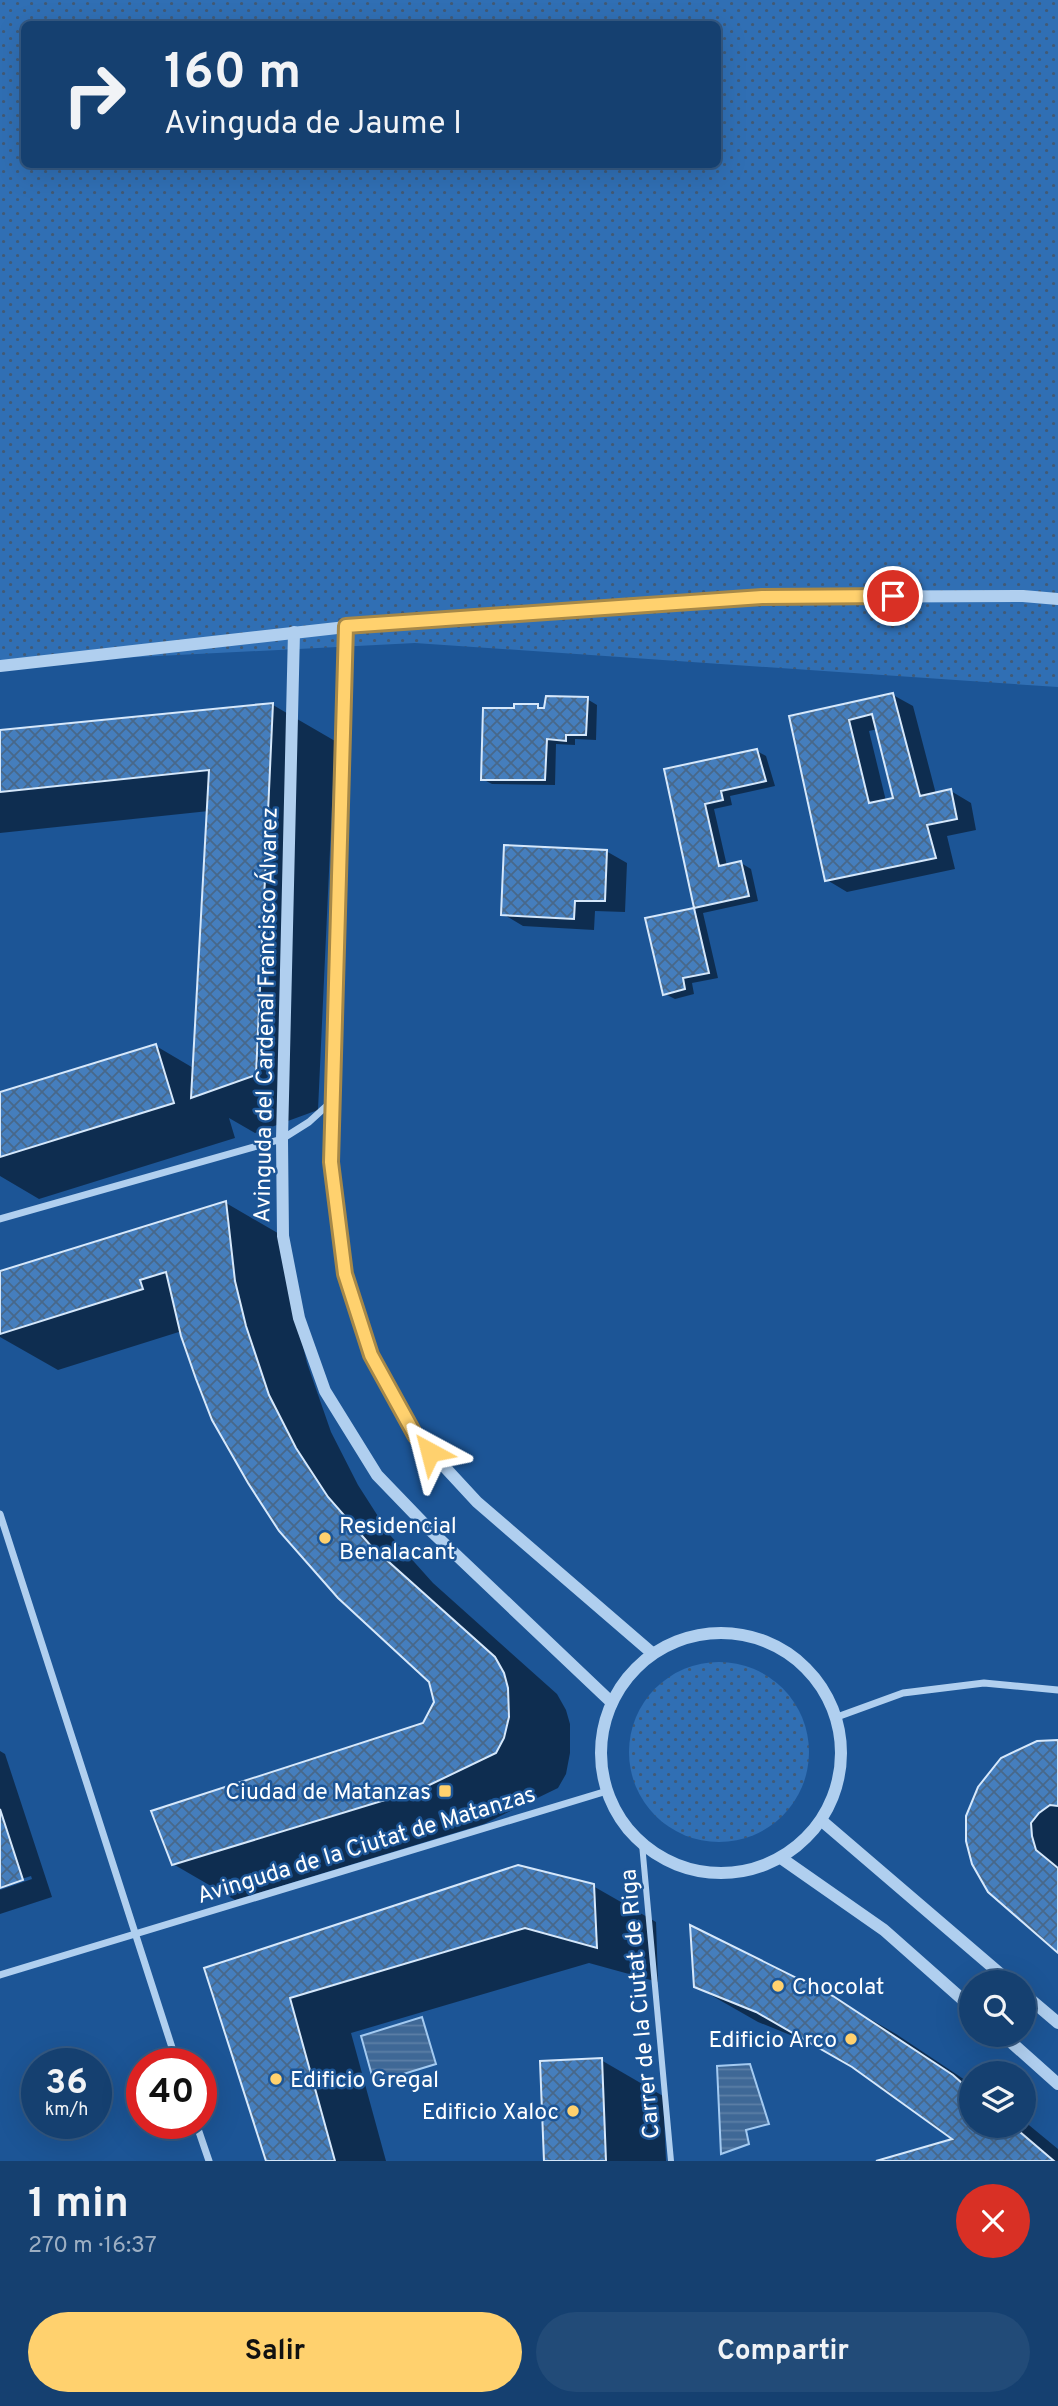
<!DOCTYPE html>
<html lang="es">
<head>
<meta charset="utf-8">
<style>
	:root { --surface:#154070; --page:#224b78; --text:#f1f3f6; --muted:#9dafc3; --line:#345983; --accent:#ffd16e }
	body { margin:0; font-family:Overpass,sans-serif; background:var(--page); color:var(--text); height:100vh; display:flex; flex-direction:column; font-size:26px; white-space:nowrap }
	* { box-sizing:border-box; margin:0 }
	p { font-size:23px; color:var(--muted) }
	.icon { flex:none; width:38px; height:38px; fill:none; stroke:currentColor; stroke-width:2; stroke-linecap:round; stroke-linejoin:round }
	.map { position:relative; height:2161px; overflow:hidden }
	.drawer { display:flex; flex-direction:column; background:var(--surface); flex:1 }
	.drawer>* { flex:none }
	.top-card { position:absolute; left:21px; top:21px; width:700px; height:147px; border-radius:10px; box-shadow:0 7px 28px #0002,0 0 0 2px var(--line); background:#154070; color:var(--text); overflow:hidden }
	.buttons { position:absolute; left:959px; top:1970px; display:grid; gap:14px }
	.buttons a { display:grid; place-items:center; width:77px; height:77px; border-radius:50%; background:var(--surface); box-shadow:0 7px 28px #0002,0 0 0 2px var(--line); font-size:35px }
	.speed { position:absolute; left:21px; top:2048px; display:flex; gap:14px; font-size:35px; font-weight:700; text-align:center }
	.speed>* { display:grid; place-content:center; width:91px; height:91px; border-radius:50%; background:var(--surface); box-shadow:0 7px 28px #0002,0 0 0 2px var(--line); line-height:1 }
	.speed small { font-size:18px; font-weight:400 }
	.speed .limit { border:10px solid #d22; background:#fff; color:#111 }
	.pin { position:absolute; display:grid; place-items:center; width:60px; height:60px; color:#fff; margin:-30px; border:4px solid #fff; border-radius:50%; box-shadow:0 2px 7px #0007 }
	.me { position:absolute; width:77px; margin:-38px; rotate:322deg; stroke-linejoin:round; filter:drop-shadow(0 0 5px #0008) }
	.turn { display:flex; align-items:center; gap:24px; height:147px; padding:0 28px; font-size:32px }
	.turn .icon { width:91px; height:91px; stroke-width:2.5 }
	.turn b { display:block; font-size:49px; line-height:60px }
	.round { display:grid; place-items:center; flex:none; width:74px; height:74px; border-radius:37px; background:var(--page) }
	.summary { display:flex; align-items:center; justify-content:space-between; height:119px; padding:0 28px }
	h1 { font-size:42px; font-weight:700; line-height:52px }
	.primary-button { display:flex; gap:14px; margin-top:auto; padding:14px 28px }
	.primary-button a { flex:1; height:80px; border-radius:42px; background:var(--accent); color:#111; font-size:28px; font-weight:700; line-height:80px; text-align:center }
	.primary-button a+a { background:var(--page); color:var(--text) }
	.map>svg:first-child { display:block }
	.grass { fill:url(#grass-dots); fill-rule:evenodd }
	.water { fill:url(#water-rules); stroke:#a3caf1; stroke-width:2 }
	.shadow { fill:#0007; fill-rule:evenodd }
	.building { fill:url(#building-cross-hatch); stroke:#d6e8fb; stroke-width:2; fill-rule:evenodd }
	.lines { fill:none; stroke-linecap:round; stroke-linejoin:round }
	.pedestrian { stroke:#b0cfef; stroke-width:6 }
	.minor { stroke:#b0cfef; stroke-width:7 }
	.tertiary { stroke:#b0cfef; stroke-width:12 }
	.route-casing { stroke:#a68848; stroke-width:18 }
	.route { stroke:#ffd16e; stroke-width:12 }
	.poi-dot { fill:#ffd16e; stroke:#1c5596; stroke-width:2.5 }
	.labels { text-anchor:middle; stroke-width:5; stroke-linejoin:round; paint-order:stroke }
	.street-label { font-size:23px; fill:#fff; stroke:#1c5596 }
	.poi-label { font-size:23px; fill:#fff; stroke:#1c5596; text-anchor:start }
</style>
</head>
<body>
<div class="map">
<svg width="1058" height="2161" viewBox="0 0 1058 2161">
	<defs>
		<pattern id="grass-dots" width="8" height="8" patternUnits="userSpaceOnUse" patternTransform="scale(1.75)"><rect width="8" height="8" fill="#306fb4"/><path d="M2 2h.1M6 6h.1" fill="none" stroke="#415a76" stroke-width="1.8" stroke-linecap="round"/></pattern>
		<pattern id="water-rules" width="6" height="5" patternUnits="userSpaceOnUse" patternTransform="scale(1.75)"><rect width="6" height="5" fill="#3f6896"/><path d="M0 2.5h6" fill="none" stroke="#5c7fa6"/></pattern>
		<pattern id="building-cross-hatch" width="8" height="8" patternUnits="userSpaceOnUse" patternTransform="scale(1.75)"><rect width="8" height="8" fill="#457ebd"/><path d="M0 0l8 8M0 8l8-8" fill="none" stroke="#48688a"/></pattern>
	</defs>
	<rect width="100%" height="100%" fill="#1c5596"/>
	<!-- grass -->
	<g class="grass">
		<path d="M 0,0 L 1058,0 L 1058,687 L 415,643 L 0,664 ZM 24,24 L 718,24 L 718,164 L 24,164 Z"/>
		<circle cx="719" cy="1752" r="90"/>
	</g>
	<!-- water -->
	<g class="water">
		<path d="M 422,2017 L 436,2064 L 374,2083 L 361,2036 Z"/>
		<path d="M 750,2064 L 769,2124 L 746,2130 L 749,2144 L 721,2154 L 717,2066 Z"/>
	</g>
	<!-- shadow -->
	<g class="shadow">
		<path d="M 893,695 L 913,706 L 936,794 L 951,791 L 971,803 L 976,830 L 947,836 L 955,869 L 847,892 L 827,880 L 791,718 ZM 878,729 L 895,799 L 886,801 L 869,731 Z"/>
		<path d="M 587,699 L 597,705 L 596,740 L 575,739 L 575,745 L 556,744 L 555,785 L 492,784 L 482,779 L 516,710 L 516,705 L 538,706 L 546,710 Z"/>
		<path d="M 273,705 L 335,741 L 318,1110 L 255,1133 L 229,1118 L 235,1138 L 39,1199 L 0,1176 L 0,1094 L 156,1046 L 195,1069 L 209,811 L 0,833 L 0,732 Z"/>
		<path d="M 757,751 L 766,756 L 775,786 L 730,796 L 732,805 L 714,809 L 727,866 L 741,863 L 751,869 L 758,901 L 703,913 L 718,978 L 692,983 L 694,994 L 675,999 L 665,994 L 647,919 L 696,909 L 666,770 Z"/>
		<path d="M 606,851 L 627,863 L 625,912 L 595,911 L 594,930 L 523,926 L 503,914 Z"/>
		<path d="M 226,1203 L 288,1239 L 296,1317 L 307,1363 L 331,1432 L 358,1485 L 390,1535 L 433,1583 L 557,1694 L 566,1710 L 570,1724 L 570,1753 L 566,1774 L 558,1788 L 484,1824 L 235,1900 L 173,1864 L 425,1724 L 436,1703 L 431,1681 L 182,1331 L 58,1370 L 0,1337 L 0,1273 Z"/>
		<path d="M 1058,1742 L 1058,1952 L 989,1891 Z"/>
		<path d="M 0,1751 L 5,1754 L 52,1897 L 0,1914 L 0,1890 L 32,1879 L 31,1876 L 0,1886 Z"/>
		<path d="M 593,1886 L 656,1922 L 658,1982 L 589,1963 L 351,2033 L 386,2161 L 268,2161 L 206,1970 Z"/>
		<path d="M 695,1986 L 832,1997 L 896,2034 L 971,2084 L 971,2126 L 1024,2126 L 1024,2121 L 1058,2149 L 1058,2161 L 884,2161 L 956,2139 L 854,2066 L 820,2047 L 758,2022 Z"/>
		<path d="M 601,2060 L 663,2096 L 666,2161 L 546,2161 Z"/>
	</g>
	<!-- building -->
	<g class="building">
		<path d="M 893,693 L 920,796 L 951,789 L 957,819 L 927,825 L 936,858 L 825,881 L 789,716 ZM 872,714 L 893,798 L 869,803 L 849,720 Z"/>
		<path d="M 546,696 L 588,697 L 586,735 L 566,735 L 566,741 L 547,739 L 545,780 L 481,780 L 483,708 L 514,708 L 514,704 L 538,704 L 538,708 L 544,708 Z"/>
		<path d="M 273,703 L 256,1075 L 191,1098 L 209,770 L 0,792 L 0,730 Z"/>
		<path d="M 757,749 L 766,781 L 721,791 L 723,800 L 705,804 L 719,866 L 741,861 L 749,896 L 694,908 L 664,769 Z"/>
		<path d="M 504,845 L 607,850 L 605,901 L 575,901 L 574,919 L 501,915 Z"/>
		<path d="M 694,908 L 709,973 L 683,978 L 685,989 L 663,995 L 645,918 Z"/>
		<path d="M 156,1044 L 174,1103 L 0,1157 L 0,1092 Z"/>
		<path d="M 226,1201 L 235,1281 L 246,1326 L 269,1395 L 296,1448 L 328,1497 L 371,1546 L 495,1657 L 504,1673 L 508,1688 L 509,1717 L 504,1738 L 496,1753 L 421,1789 L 172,1865 L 151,1811 L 423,1723 L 434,1702 L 429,1682 L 338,1598 L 279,1531 L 248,1483 L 212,1420 L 196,1379 L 181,1336 L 166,1272 L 140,1280 L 143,1289 L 0,1334 L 0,1271 Z"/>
		<path d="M 1058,1740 L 1058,1806 L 1050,1805 L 1039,1813 L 1031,1823 L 1032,1836 L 1036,1850 L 1058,1868 L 1058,1953 L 988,1892 L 972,1864 L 966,1841 L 966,1816 L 978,1787 L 1001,1758 L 1037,1741 Z"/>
		<path d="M 0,1809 L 23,1880 L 0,1888 Z"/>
		<path d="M 518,1865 L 594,1884 L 597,1948 L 525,1928 L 290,1998 L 335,2161 L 266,2161 L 204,1968 Z"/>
		<path d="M 690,1925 L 833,1996 L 953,2075 L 971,2091 L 971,2126 L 1013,2126 L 1054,2161 L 876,2161 L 952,2139 L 852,2067 L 756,2012 L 694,1987 Z"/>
		<path d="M 602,2058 L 606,2161 L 544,2161 L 540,2061 Z"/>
	</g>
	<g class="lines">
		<!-- pedestrian -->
		<path class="pedestrian" d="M 642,1844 L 671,2161"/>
		<!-- minor -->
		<g class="minor">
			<path d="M 0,1219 L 282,1139 L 309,1122 L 332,1101"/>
			<path d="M 0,1514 L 177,2063"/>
			<path d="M 837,1717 L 903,1693 L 984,1683 L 1058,1690"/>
			<path d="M 0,1975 L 607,1791"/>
			<path d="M 196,2123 L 209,2161"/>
		</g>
		<!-- tertiary -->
		<g class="tertiary">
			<path d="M 346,627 L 331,1162 L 345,1274 L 371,1355 L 415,1435 L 477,1502 L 652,1653"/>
			<path d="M 294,632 L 282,1139 L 283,1236 L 299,1318 L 325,1391 L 377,1475 L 431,1531 L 609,1700"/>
			<path d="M 0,666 L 346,627 L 762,597 L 1023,596 L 1058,599"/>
			<circle cx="721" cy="1753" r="120"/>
			<path d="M 822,1821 L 1011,1983"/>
			<path d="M 781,1858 L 884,1930 L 971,2007"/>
			<path d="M 1024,1994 L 1058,2023"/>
			<path d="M 1003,2035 L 1058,2084"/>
		</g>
	</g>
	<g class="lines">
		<defs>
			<path id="route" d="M 430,1452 L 415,1435 L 371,1355 L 345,1274 L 331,1162 L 346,626 L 762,597 L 893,596"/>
		</defs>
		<!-- route casing -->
		<use href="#route" class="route-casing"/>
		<!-- route -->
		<use href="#route" class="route"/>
	</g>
	<!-- markers -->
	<g class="poi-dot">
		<circle cx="325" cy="1538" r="7"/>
		<rect x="438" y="1784" width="14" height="14" rx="3.5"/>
		<circle cx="778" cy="1986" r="7"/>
		<circle cx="851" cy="2039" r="7"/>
		<circle cx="276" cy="2079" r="7"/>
		<circle cx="573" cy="2111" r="7"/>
	</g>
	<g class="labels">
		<!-- street labels -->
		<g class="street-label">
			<text transform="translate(265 1015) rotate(-89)" y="8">Avinguda del Cardenal Francisco Álvarez</text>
			<text transform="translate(366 1844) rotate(-17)" y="8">Avinguda de la Ciutat de Matanzas</text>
			<text transform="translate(639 2004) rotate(-95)" y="8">Carrer de la Ciutat de Riga</text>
		</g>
		<!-- poi labels -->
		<g class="poi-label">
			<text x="339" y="1533">Residencial<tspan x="339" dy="26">Benalacant</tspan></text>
			<text x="431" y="1799" text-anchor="end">Ciudad de Matanzas</text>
			<text x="792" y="1994">Chocolat</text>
			<text x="837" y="2047" text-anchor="end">Edificio Arco</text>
			<text x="290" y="2087">Edificio Gregal</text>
			<text x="559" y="2119" text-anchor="end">Edificio Xaloc</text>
		</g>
	</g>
</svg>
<div class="buttons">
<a><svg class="icon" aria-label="search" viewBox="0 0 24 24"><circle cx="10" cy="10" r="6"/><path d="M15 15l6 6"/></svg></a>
<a><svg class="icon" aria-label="layers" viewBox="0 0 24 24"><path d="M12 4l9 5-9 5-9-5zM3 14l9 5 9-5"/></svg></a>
</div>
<div class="speed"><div>36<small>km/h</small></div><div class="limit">40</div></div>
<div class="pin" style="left:893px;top:596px;background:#d93025"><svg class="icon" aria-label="arrive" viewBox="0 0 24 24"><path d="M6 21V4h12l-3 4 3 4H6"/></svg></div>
<svg class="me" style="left:430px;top:1452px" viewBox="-20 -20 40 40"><path d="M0-17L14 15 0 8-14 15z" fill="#ffd16e" stroke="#fff" stroke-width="4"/></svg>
<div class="top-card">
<div class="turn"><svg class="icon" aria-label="right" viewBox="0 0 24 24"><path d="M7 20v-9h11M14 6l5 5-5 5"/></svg><div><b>160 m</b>Avinguda de Jaume I</div></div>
</div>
</div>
<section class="drawer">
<div class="summary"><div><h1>1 min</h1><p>270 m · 16:37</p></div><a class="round" style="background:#d93025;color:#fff"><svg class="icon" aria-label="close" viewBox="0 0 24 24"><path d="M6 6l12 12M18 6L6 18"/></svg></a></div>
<div class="primary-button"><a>Salir</a><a>Compartir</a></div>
</section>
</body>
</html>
